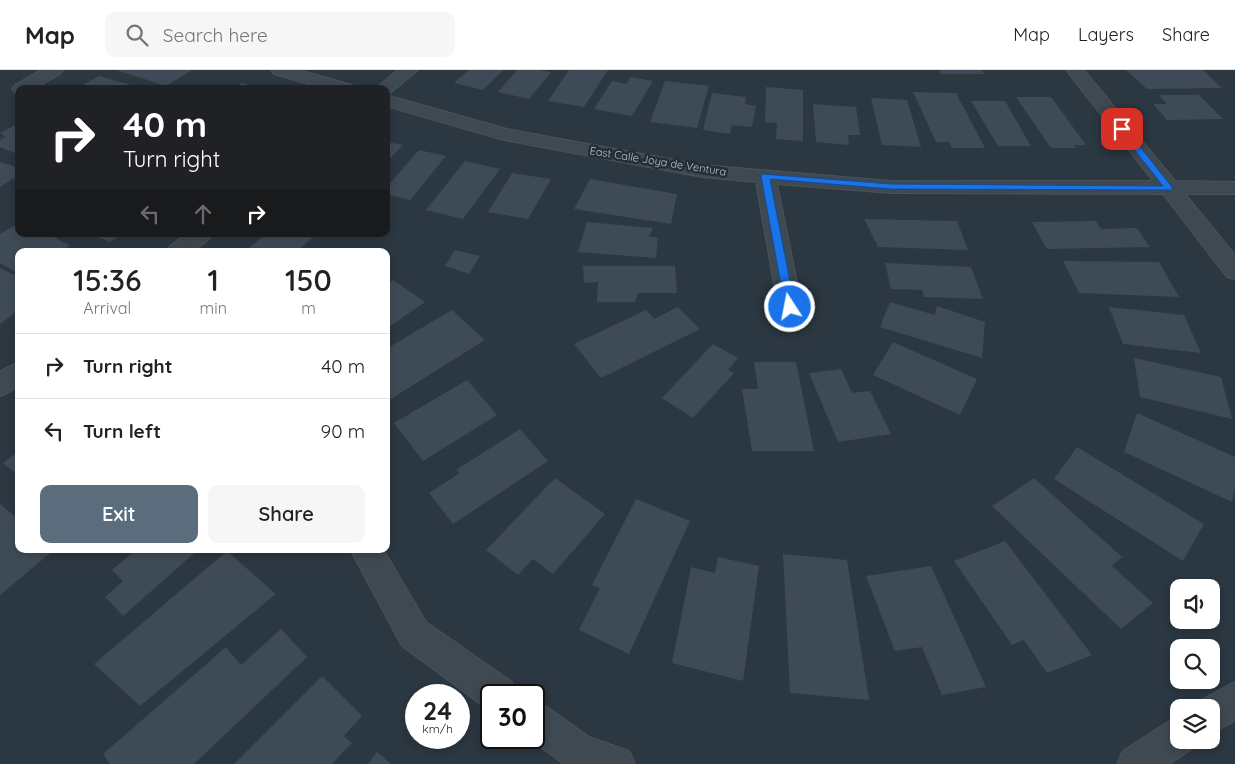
<!DOCTYPE html>
<html lang="en">
<head>
<meta charset="utf-8">
<style>
	:root { --surface:#fff; --page:#f6f6f6; --text:#222; --muted:#767676; --line:#e0e0e0; --accent:#5b6c7d }
	body { margin:0; font-family:Quicksand,sans-serif; background:var(--page); color:var(--text); height:100vh; display:flex; flex-direction:column; font-size:19px; white-space:nowrap }
	* { box-sizing:border-box; margin:0 }
	p { font-size:16px; color:var(--muted) }
	.icon { flex:none; width:28px; height:28px; fill:none; stroke:currentColor; stroke-width:2; stroke-linecap:round; stroke-linejoin:round }
	.map { position:relative; flex:1; overflow:hidden }
	.side { position:absolute; left:15px; top:178px; width:375px; height:305px; display:flex; flex-direction:column; background:var(--surface); border-radius:10px; box-shadow:0 2px 8px #0003 }
	.side>* { flex:none }
	.banner { position:absolute; left:15px; top:15px; width:375px; height:152px; border-radius:10px; box-shadow:0 2px 8px #0003; background:#202124; color:#fff; overflow:hidden }
	.tools { position:absolute; left:1170px; top:509px; display:grid; gap:10px }
	.tools a { display:grid; place-items:center; width:50px; height:50px; border-radius:10px; background:var(--surface); box-shadow:0 2px 8px #0003; font-size:25px }
	.speed { position:absolute; left:405px; top:614px; display:flex; gap:10px; font-size:25px; font-weight:700; text-align:center }
	.speed>* { display:grid; place-content:center; width:65px; height:65px; border-radius:50%; background:var(--surface); box-shadow:0 2px 8px #0003; line-height:1 }
	.speed small { font-size:12px; font-weight:400 }
	.speed .limit { border:2px solid #111; border-radius:8px; background:#fff; color:#111 }
	.pin { position:absolute; display:grid; place-items:center; width:42px; height:42px; color:#fff; margin:-21px; border-radius:10px; box-shadow:0 2px 8px #0006 }
	.me { position:absolute; width:55px; margin:-28px; rotate:349deg; stroke-linejoin:round; filter:drop-shadow(0 0 4px #0008) }
	.turn { display:flex; align-items:center; gap:18px; height:105px; padding:0 25px; font-size:22px }
	.turn .icon { width:65px; height:65px; stroke-width:2.5 }
	.turn b { display:block; font-size:35px; line-height:42px }
	.lanes { display:flex; align-items:center; height:48px; padding:0 25px; background:#0003; justify-content:center; gap:25px; direction:ltr }
	.lanes .off { opacity:.35 }
	.eta { display:flex; justify-content:space-evenly; align-items:center; height:85px; text-align:center }
	.eta b { font-size:30px; font-weight:600; line-height:35px }
	.button { display:flex; gap:10px; margin-top:auto; padding:10px 25px }
	.button a { flex:1; height:58px; border-radius:10px; background:var(--accent); color:#fff; font-size:20px; font-weight:600; line-height:58px; text-align:center }
	.button a+a { background:var(--page); color:var(--text) }
	ul { padding:0; list-style:none }
	li { display:flex; align-items:center; gap:15px; height:65px; padding:0 25px; border-top:1px solid var(--line) }
	li div { flex:1 }
	li b { display:block; font-size:19px }
	li em { font-style:normal }
	header { display:flex; align-items:center; gap:30px; box-sizing:border-box; height:70px; padding:0 25px; background:var(--surface); border-bottom:1px solid var(--line) }
	header strong { font-size:24px }
	nav { display:flex; gap:28px; margin-inline-start:auto; font-size:18px }
	.search { width:350px; height:45px; background:var(--page); display:flex; align-items:center; gap:12px; box-sizing:border-box; padding:0 18px; border-radius:10px; color:var(--muted); font-size:19px }
	.map>svg:first-child { display:block }
	.building { fill:#3e4b56 }
	.lines { fill:none; stroke-linecap:round; stroke-linejoin:round }
	.street-casing { stroke:#49525a; stroke-width:2 }
	.street { fill:#3f4951; fill-rule:evenodd }
	.route { fill:#1a73e8; stroke:#114b97 }
	.labels { text-anchor:middle; stroke-width:5; stroke-linejoin:round; paint-order:stroke }
	.far-street-label { font-size:11px; fill:#bcc4cb; stroke:#242e36 }
</style>
</head>
<body>
<header>
<strong>Map</strong>
<div class="search"><svg class="icon" aria-label="search" viewBox="0 0 24 24"><circle cx="10" cy="10" r="6"/><path d="M15 15l6 6"/></svg>Search here</div>
<nav><a>Map</a><a>Layers</a><a>Share</a></nav>
</header>
<div class="map">
<svg width="1235" height="694" viewBox="0 0 1235 694">
	<rect width="100%" height="100%" fill="#2b3741"/>
	<!-- building -->
	<g class="building">
		<path d="M 116,0 L 192,0 L 166,16 Z"/>
		<path d="M 469,0 L 503,0 L 483,20 L 454,13 Z"/>
		<path d="M 517,0 L 539,0 L 551,2 L 529,29 L 498,22 Z"/>
		<path d="M 569,0 L 608,0 L 584,37 L 548,31 Z"/>
		<path d="M 939,0 L 982,0 L 984,4 L 941,4 Z"/>
		<path d="M 1126,0 L 1203,0 L 1222,18 L 1147,19 Z"/>
		<path d="M 99,6 L 141,18 L 141,19 L 76,19 Z"/>
		<path d="M 631,7 L 653,11 L 632,46 L 594,39 L 612,11 L 626,14 Z"/>
		<path d="M 665,11 L 709,16 L 697,58 L 650,52 Z"/>
		<path d="M 242,13 L 260,18 L 260,19 L 233,19 Z"/>
		<path d="M 766,17 L 803,20 L 803,71 L 776,69 L 777,53 L 765,52 Z"/>
		<path d="M 913,22 L 956,23 L 985,78 L 952,78 L 949,72 L 936,72 Z"/>
		<path d="M 712,23 L 746,27 L 745,34 L 756,36 L 752,57 L 732,55 L 730,64 L 703,60 Z"/>
		<path d="M 1159,25 L 1199,25 L 1223,49 L 1167,50 L 1153,34 L 1167,34 Z"/>
		<path d="M 1016,27 L 1051,27 L 1086,75 L 1074,75 L 1076,78 L 1051,78 Z"/>
		<path d="M 871,28 L 907,30 L 921,77 L 882,75 Z"/>
		<path d="M 971,31 L 1005,31 L 1031,76 L 998,76 Z"/>
		<path d="M 813,34 L 856,37 L 860,65 L 848,65 L 849,75 L 816,72 Z"/>
		<path d="M 19,53 L 19,85 L 0,77 L 0,70 L 6,67 L 0,63 Z"/>
		<path d="M 386,72 L 403,75 L 386,93 Z"/>
		<path d="M 419,80 L 446,86 L 410,130 L 386,124 L 386,118 Z"/>
		<path d="M 465,91 L 500,99 L 463,149 L 426,140 Z"/>
		<path d="M 0,92 L 19,98 L 19,105 L 0,117 Z"/>
		<path d="M 512,103 L 551,109 L 528,149 L 488,142 Z"/>
		<path d="M 590,109 L 677,124 L 671,154 L 574,139 Z"/>
		<path d="M 864,149 L 957,151 L 968,180 L 878,177 Z"/>
		<path d="M 1096,151 L 1101,159 L 1137,158 L 1150,177 L 1047,179 L 1032,152 Z"/>
		<path d="M 587,152 L 653,158 L 649,166 L 658,168 L 656,188 L 578,182 Z"/>
		<path d="M 19,153 L 19,164 L 49,164 L 70,176 L 62,181 L 19,181 L 19,204 L 0,193 L 0,164 Z"/>
		<path d="M 90,164 L 122,164 L 110,172 Z"/>
		<path d="M 266,164 L 314,164 L 316,165 L 297,181 L 245,181 Z"/>
		<path d="M 455,180 L 480,186 L 469,204 L 445,196 Z"/>
		<path d="M 1063,191 L 1159,192 L 1179,227 L 1079,223 Z"/>
		<path d="M 885,193 L 971,197 L 983,229 L 924,227 L 922,220 L 891,219 Z"/>
		<path d="M 583,196 L 675,196 L 677,223 L 638,223 L 635,232 L 597,232 L 598,212 L 584,213 Z"/>
		<path d="M 0,198 L 19,207 L 19,240 L 0,254 Z"/>
		<path d="M 393,210 L 425,232 L 386,259 L 386,215 Z"/>
		<path d="M 890,232 L 935,245 L 937,236 L 985,252 L 982,288 L 880,257 Z"/>
		<path d="M 678,237 L 700,259 L 601,308 L 574,274 L 646,240 L 654,249 Z"/>
		<path d="M 1109,237 L 1184,245 L 1201,283 L 1123,274 Z"/>
		<path d="M 452,240 L 485,270 L 386,332 L 386,279 Z"/>
		<path d="M 893,272 L 977,309 L 960,345 L 873,305 Z"/>
		<path d="M 713,274 L 738,288 L 728,300 L 734,303 L 693,348 L 662,328 Z"/>
		<path d="M 1134,288 L 1221,307 L 1232,349 L 1140,327 Z"/>
		<path d="M 754,292 L 796,292 L 814,381 L 752,381 L 742,319 L 758,319 Z"/>
		<path d="M 841,299 L 852,323 L 870,321 L 891,364 L 838,372 L 809,303 Z"/>
		<path d="M 467,310 L 497,345 L 423,391 L 394,353 Z"/>
		<path d="M 1137,343 L 1235,387 L 1235,418 L 1232,432 L 1124,382 Z"/>
		<path d="M 520,359 L 548,391 L 453,454 L 429,423 L 460,403 L 456,400 Z"/>
		<path d="M 1077,377 L 1204,454 L 1183,491 L 1054,409 Z"/>
		<path d="M 19,381 L 19,406 L 3,393 Z"/>
		<path d="M 555,408 L 605,444 L 553,504 L 533,489 L 518,505 L 486,480 Z"/>
		<path d="M 1034,408 L 1122,487 L 1112,496 L 1153,533 L 1121,559 L 992,436 Z"/>
		<path d="M 636,429 L 690,451 L 629,584 L 579,560 L 600,518 L 592,515 Z"/>
		<path d="M 0,434 L 19,450 L 19,479 L 55,479 L 0,525 Z"/>
		<path d="M 1005,471 L 1092,585 L 1047,603 L 1024,570 L 1012,575 L 954,491 Z"/>
		<path d="M 137,479 L 199,479 L 123,546 L 105,527 L 123,511 L 112,500 Z"/>
		<path d="M 227,481 L 276,524 L 140,636 L 94,594 Z"/>
		<path d="M 783,484 L 847,490 L 869,630 L 790,623 Z"/>
		<path d="M 718,487 L 759,496 L 743,611 L 672,593 L 691,497 L 715,503 Z"/>
		<path d="M 931,496 L 986,617 L 942,625 L 922,577 L 895,581 L 866,506 Z"/>
		<path d="M 281,559 L 307,587 L 194,694 L 110,694 L 103,684 L 226,577 L 241,595 Z"/>
		<path d="M 322,606 L 362,646 L 344,666 L 352,673 L 332,694 L 234,694 Z"/>
		<path d="M 377,682 L 391,694 L 368,694 Z"/>
	</g>
	<g class="lines">
		<defs>
			<g id="street">
				<path d="M 41,0 L 63,0 L 60,4 L 34,19 L 19,19 L 19,24 L 15,23 L 12,19 L 15,15 Z"/>
				<path d="M 271,0 L 299,0 L 352,15 L 355,19 L 326,19 L 274,4 Z"/>
				<path d="M 398,0 L 418,0 L 390,23 L 386,24 L 386,19 L 375,19 Z"/>
				<path d="M 1066,0 L 1084,0 L 1175,111 L 1235,112 L 1235,124 L 1185,124 L 1235,185 L 1235,209 L 1227,207 L 1163,124 L 891,123 L 777,114 L 802,237 L 799,243 L 790,246 L 781,243 L 778,237 L 756,112 L 702,107 L 504,70 L 386,36 L 386,25 L 507,59 L 702,95 L 891,111 L 1153,111 Z"/>
				<path d="M 186,164 L 212,164 C 200,183 187,181 167,181 L 170,176 Z"/>
				<path d="M 19,292 L 19,316 L 9,322 L 0,326 L 0,301 Z"/>
				<path d="M 350,479 L 383,479 L 426,552 L 512,612 L 517,625 L 491,625 L 491,640 L 486,638 L 402,576 Z"/>
				<path d="M 1235,612 L 1235,651 L 1211,663 L 1211,638 L 1196,638 L 1198,632 Z"/>
				<path d="M 534,632 L 547,637 L 589,667 L 629,681 L 635,694 L 564,694 L 528,668 L 534,668 Z"/>
				<path d="M 1179,648 L 1179,670 L 1196,670 L 1192,679 L 1169,694 L 1117,694 L 1123,681 L 1166,653 Z"/>
			</g>
		</defs>
		<!-- street casing -->
		<use href="#street" class="street-casing"/>
		<!-- street -->
		<use href="#street" class="street"/>
	</g>
	<!-- route -->
	<path class="route" d="M 1122,57 L 1125,58 L 1172,117 L 1172,120 L 891,119 L 770,109 L 795,237 L 790,241 L 785,237 L 761,106 L 762,104 L 891,114 L 1163,116 L 1118,59 Z"/>
	<g class="labels">
		<!-- far-street labels -->
		<g class="far-street-label">
			<text transform="translate(658 91) rotate(9)" y="4">East Calle Joya de Ventura</text>
		</g>
	</g>
</svg>
<div class="tools">
<a><svg class="icon" aria-label="sound" viewBox="0 0 24 24"><path d="M4 9h4l5-4v14l-5-4H4zM17 9q2 3 0 6"/></svg></a>
<a><svg class="icon" aria-label="search" viewBox="0 0 24 24"><circle cx="10" cy="10" r="6"/><path d="M15 15l6 6"/></svg></a>
<a><svg class="icon" aria-label="layers" viewBox="0 0 24 24"><path d="M12 4l9 5-9 5-9-5zM3 14l9 5 9-5"/></svg></a>
</div>
<div class="speed"><div>24<small>km/h</small></div><div class="limit">30</div></div>
<div class="pin" style="left:1122px;top:59px;background:#d93025"><svg class="icon" aria-label="arrive" viewBox="0 0 24 24"><path d="M6 21V4h12l-3 4 3 4H6"/></svg></div>
<svg class="me" style="left:790px;top:237px" viewBox="-20 -20 40 40"><circle r="17" fill="#1a73e8" stroke="#fff" stroke-width="3"/><path d="M0-11L8 9 0 5-8 9z" fill="#fff"/></svg>
<div class="banner">
<div class="turn"><svg class="icon" aria-label="right" viewBox="0 0 24 24"><path d="M7 20v-9h11M14 6l5 5-5 5"/></svg><div><b>40 m</b>Turn right</div></div>
<div class="lanes"><svg class="icon off" aria-label="left" viewBox="0 0 24 24"><path d="M17 20v-9H6M10 6l-5 5 5 5"/></svg><svg class="icon off" aria-label="ahead" viewBox="0 0 24 24"><path d="M12 20V5M6 11l6-6 6 6"/></svg><svg class="icon" aria-label="right" viewBox="0 0 24 24"><path d="M7 20v-9h11M14 6l5 5-5 5"/></svg></div>
</div>
<section class="side">
<div class="eta">
<div><b>15:36</b><p>Arrival</p></div>
<div><b>1</b><p>min</p></div>
<div><b>150</b><p>m</p></div>
</div>
<ul>
<li><svg class="icon" aria-label="right" viewBox="0 0 24 24"><path d="M7 20v-9h11M14 6l5 5-5 5"/></svg><div><b>Turn right</b></div><em>40 m</em></li>
<li><svg class="icon" aria-label="left" viewBox="0 0 24 24"><path d="M17 20v-9H6M10 6l-5 5 5 5"/></svg><div><b>Turn left</b></div><em>90 m</em></li>
</ul>
<div class="button"><a>Exit</a><a>Share</a></div>
</section>
</div>
</body>
</html>
